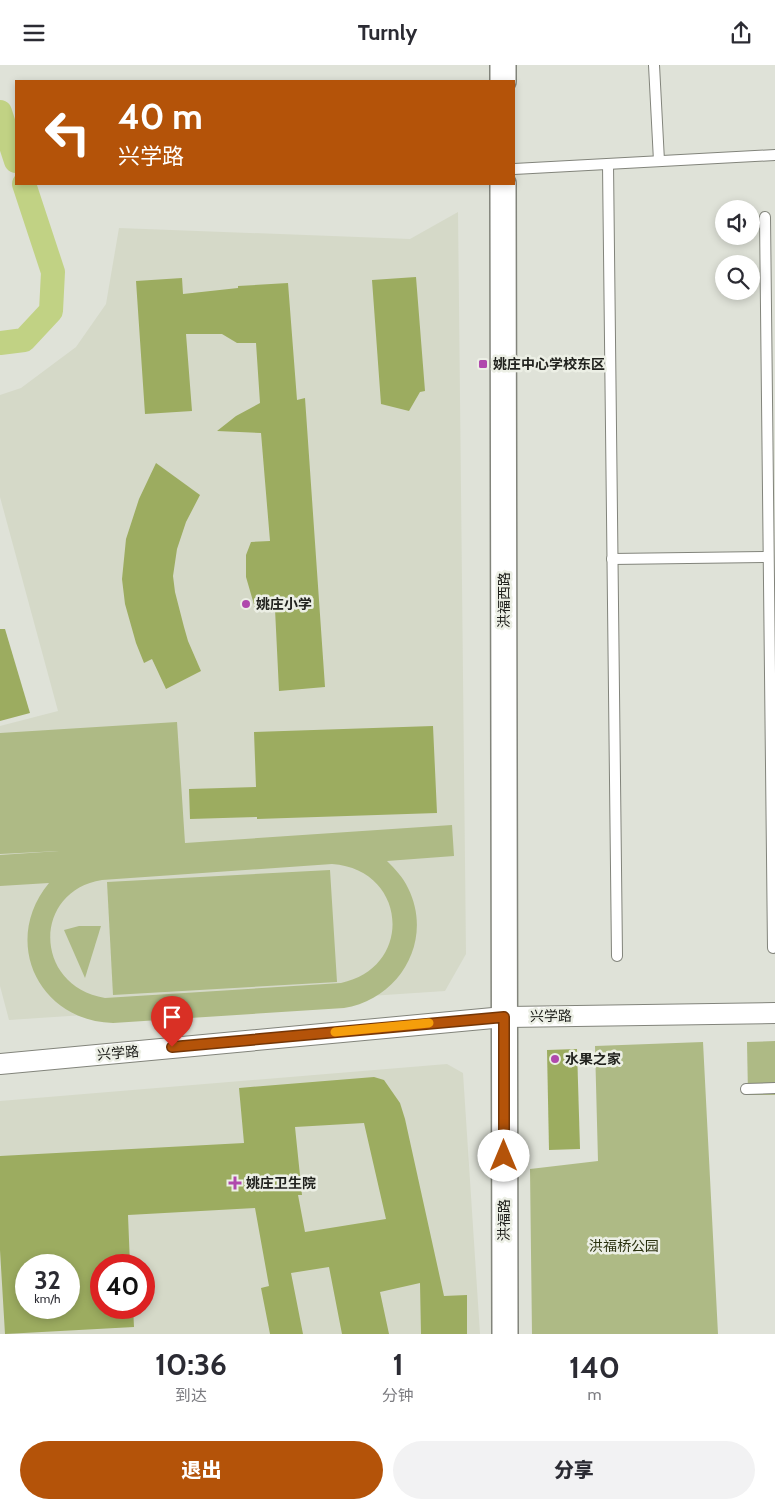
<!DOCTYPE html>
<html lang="zh">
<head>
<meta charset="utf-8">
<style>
	:root { --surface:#fff; --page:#f2f2f3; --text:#2b2b33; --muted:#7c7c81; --accent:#b45309 }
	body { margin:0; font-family:Cabin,"Noto Sans SC",sans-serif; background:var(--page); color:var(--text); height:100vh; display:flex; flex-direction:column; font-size:19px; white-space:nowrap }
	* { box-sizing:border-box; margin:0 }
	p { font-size:16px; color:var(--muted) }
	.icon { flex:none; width:28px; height:28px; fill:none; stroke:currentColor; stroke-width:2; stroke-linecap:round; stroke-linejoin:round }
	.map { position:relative; height:1269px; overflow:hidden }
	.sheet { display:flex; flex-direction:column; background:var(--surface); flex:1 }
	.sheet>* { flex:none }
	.top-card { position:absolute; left:15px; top:15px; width:500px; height:105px; border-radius:0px; box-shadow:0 2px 8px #0003; background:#b45309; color:#fff; overflow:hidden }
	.controls { position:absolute; left:715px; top:135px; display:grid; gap:10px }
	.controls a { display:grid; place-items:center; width:45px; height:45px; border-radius:50%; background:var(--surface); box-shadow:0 2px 8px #0003; font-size:25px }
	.speed { position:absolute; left:15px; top:1189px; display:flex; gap:10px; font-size:25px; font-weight:700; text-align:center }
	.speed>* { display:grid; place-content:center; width:65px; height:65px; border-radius:50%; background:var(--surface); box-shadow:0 2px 8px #0003; line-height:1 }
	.speed small { font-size:12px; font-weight:400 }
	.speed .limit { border:8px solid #d22; background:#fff; color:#111 }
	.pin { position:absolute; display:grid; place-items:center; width:42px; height:42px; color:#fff; margin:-51px -21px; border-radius:50% 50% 50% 0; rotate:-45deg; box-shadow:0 0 5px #0007 }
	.pin .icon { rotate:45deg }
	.me { position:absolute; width:55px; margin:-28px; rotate:0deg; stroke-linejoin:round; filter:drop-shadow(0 0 4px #0008) }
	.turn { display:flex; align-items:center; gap:18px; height:105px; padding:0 20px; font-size:22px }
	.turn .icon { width:65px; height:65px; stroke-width:2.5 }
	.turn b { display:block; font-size:35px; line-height:42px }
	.eta { display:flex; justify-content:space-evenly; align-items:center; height:85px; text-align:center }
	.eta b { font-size:30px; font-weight:800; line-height:35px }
	.cta { display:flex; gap:10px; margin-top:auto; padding:10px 20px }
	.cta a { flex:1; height:58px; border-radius:30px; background:var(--accent); color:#fff; font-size:20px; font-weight:800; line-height:58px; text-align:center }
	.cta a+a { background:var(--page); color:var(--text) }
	header { display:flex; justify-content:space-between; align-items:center; height:65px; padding:0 20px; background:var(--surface); font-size:22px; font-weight:800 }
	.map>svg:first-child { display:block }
	.built { fill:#d5d9c8; fill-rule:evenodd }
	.green { fill:#aeba85; fill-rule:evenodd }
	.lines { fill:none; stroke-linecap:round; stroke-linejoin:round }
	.canal { stroke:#c1d284; stroke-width:24 }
	.building { fill:#9cac60; fill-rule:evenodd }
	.service-casing { stroke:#82847b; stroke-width:12 }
	.minor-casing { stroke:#82847b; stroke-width:22 }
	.tertiary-casing { stroke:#82847b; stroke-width:28 }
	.service { stroke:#fff; stroke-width:10 }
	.minor { stroke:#fff; stroke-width:20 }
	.tertiary { stroke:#fff; stroke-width:25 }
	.route-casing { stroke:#753606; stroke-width:12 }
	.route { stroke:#b45309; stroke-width:9 }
	.slow { stroke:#f59e0b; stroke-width:9 }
	.poi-dot { fill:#b049ad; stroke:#ecefe5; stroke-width:2 }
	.labels { text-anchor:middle; stroke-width:5; stroke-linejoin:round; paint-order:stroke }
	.poi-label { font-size:14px; font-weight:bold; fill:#21221e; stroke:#ecefe5; text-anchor:start }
	.street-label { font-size:14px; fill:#21221e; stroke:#ecefe5 }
	.park-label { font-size:14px; fill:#2a310f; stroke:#ecefe5 }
</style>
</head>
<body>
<header><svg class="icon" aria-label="menu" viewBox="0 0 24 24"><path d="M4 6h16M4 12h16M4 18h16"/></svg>Turnly<svg class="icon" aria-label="share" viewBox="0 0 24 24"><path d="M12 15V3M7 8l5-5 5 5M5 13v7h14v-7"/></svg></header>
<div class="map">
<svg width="775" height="1269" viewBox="0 0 775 1269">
	<rect width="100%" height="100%" fill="#dfe2d8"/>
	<!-- built -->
	<g class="built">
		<path d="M 458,147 L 466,889 L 445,926 L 9,955 L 0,921 L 0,661 L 58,646 L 0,432 L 0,330 L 21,323 L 76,282 L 106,239 L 119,163 L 410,174 Z"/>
		<path d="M 447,999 L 463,1008 L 480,1269 L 0,1269 L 0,1036 ZM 26,1200 L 69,1200 L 69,1242 L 26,1242 ZM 101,1200 L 144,1200 L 144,1242 L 101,1242 Z"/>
	</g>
	<!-- green -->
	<g class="green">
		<path d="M 177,657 L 185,778 L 452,760 L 454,791 L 387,796 C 395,804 403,812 408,823 C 434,875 400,934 344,943 L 113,958 C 38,956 1,876 49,818 L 0,821 L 0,790 L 59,786 L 0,789 L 0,668 ZM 332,799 C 407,804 415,902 341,918 L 105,933 C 33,921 32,826 102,815 Z"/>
		<path d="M 330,805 L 337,917 L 113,930 L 107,817 Z"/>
		<path d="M 79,861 L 101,861 L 85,913 L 64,865 Z"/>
		<path d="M 775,976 L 775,1030 L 748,1030 L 747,977 Z"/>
		<path d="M 703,977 L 718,1269 L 532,1269 L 530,1104 L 598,1096 L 595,981 Z"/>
	</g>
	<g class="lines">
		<!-- canal -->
		<g class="canal">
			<path d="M 0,47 L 16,96"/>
			<path d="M 0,278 L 24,275 L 51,246 L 53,207 L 24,119"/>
		</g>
	</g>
	<!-- building -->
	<g class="building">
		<path d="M 416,212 L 425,326 L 420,327 L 409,346 L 381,339 L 372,215 Z"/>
		<path d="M 182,213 L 183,229 L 238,223 L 238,221 L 288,218 L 297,335 L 305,333 L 325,622 L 279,626 L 275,544 L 255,543 L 246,512 L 246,490 L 251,477 L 270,476 L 261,368 L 217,366 L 236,351 L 260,338 L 256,278 L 237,278 L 222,269 L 186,269 L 192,346 L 145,349 L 136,216 Z"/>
		<path d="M 156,398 L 200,430 L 186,457 L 177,484 L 173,511 L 175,527 L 184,562 L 188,576 L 201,606 L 166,624 L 152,594 L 144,598 L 136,578 L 125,539 L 122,514 L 126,474 L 139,434 Z"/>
		<path d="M 0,564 L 5,564 L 30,648 L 0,656 Z"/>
		<path d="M 433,661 L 437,748 L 257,754 L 257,752 L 190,754 L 189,724 L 256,722 L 254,667 Z"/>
		<path d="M 577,984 L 580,1084 L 549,1085 L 547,985 Z"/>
		<path d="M 374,1012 L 384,1015 L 400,1038 L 405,1054 L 444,1231 L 467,1230 L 467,1269 L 421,1269 L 420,1218 L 380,1227 L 389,1269 L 342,1269 L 329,1202 L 291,1208 L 303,1269 L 270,1269 L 261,1223 L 269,1221 L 255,1143 L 128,1150 L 130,1200 L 101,1200 L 101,1242 L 133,1242 L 134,1262 L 5,1269 L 0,1185 L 0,1091 L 244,1078 L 239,1023 ZM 364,1058 L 386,1154 L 305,1167 L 298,1130 L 302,1130 L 295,1062 ZM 26,1200 L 69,1200 L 69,1242 L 26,1242 Z"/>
	</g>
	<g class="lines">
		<defs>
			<g id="service">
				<path d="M 654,0 L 659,96"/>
				<path d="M 608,99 L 617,891"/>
				<path d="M 514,104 L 775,90"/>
				<path d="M 765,152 L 773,883"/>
				<path d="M 612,494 L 768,492"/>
				<path d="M 746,1024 L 775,1023"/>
			</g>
			<path id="minor" d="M 0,999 L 504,952 L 775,948"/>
			<g id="tertiary">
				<path d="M 503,0 L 503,16"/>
				<path d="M 503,119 L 505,1269"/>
			</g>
		</defs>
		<!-- service casing -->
		<use href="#service" class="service-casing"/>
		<!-- minor casing -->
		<use href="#minor" class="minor-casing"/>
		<!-- tertiary casing -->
		<use href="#tertiary" class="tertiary-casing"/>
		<!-- service -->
		<use href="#service" class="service"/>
		<!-- minor -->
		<use href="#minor" class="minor"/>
		<!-- tertiary -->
		<use href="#tertiary" class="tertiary"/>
	</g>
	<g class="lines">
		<defs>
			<path id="route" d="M 172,982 L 504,952 L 504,1091"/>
		</defs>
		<!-- route casing -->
		<use href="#route" class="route-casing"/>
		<!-- route -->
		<use href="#route" class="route"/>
		<!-- slow -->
		<path class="slow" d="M 335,967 L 429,958"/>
	</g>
	<!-- markers -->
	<g class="poi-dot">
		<rect x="478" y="294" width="10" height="10" rx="2.5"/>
		<circle cx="246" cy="539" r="5"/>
		<circle cx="555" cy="994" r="5"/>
		<path d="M232.5 1110.5h5v5h5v5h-5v5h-5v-5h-5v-5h5z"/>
	</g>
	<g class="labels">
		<!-- poi labels -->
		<g class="poi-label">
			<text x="493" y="304">姚庄中心学校东区</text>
			<text x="256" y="544">姚庄小学</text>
			<text x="565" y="999">水果之家</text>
			<text x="246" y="1123">姚庄卫生院</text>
		</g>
		<!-- street labels -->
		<g class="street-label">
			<text transform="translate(504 535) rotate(-90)" y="5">洪福西路</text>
			<text transform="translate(551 951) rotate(-1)" y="5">兴学路</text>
			<text transform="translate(118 988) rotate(-5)" y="5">兴学路</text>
			<text transform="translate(504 1155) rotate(-90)" y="5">洪福路</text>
		</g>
		<!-- park labels -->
		<g class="park-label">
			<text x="624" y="1186">洪福桥公园</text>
		</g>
	</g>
</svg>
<div class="controls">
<a><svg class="icon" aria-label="sound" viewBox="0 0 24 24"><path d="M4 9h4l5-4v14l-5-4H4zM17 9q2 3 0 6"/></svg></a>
<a><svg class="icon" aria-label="search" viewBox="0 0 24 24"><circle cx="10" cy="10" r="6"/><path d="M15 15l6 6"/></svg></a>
</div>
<div class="speed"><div>32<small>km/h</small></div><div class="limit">40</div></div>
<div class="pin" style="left:172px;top:982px;background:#d93025"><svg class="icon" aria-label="arrive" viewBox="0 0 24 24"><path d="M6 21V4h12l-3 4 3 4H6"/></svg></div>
<svg class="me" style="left:504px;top:1091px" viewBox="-20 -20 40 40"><circle r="19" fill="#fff"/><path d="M0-13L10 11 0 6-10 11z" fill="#b45309"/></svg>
<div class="top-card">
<div class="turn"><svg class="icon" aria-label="left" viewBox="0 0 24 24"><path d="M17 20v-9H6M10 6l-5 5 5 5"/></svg><div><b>40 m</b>兴学路</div></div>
</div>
</div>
<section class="sheet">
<div class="eta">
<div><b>10:36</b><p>到达</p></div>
<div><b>1</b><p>分钟</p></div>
<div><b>140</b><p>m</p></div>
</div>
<div class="cta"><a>退出</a><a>分享</a></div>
</section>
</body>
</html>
